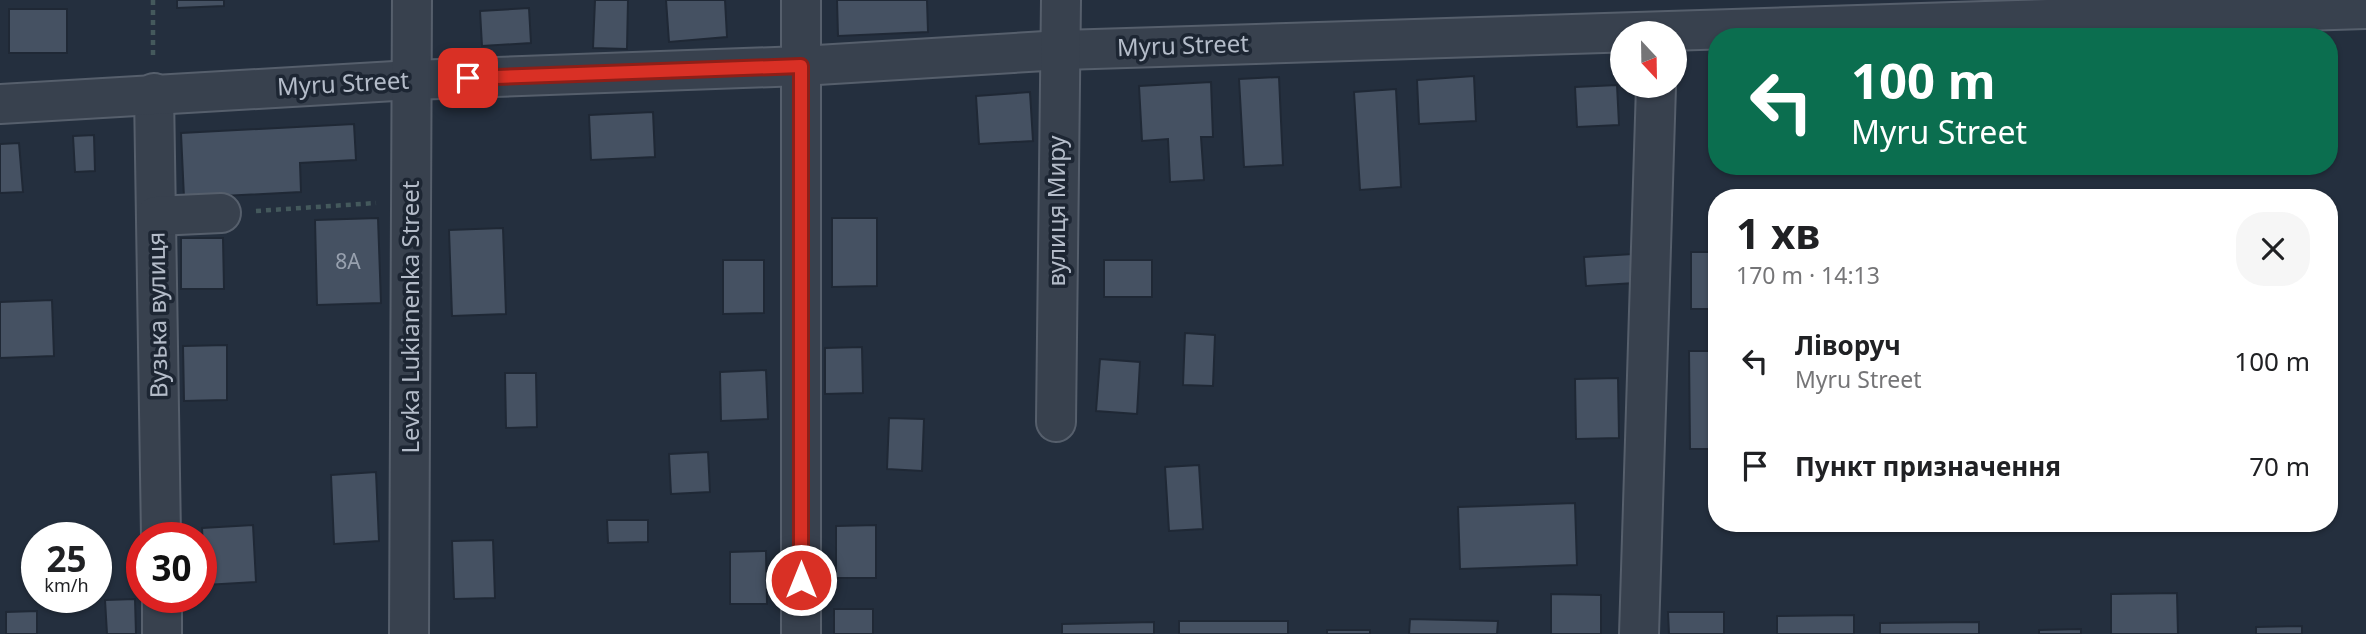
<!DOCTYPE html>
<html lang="uk">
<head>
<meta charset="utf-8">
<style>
	:root { --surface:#fff; --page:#f6f6f6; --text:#202124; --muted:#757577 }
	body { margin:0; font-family:"Noto Sans",sans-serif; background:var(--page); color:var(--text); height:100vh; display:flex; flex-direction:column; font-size:26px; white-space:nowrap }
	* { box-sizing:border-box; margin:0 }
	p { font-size:23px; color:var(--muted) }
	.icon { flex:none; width:38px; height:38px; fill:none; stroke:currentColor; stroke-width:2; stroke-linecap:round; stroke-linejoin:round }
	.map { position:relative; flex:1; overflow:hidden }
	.details { position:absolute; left:1708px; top:189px; width:630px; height:343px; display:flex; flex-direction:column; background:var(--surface); border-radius:28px; box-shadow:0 2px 5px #0004 }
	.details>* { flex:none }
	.hud { position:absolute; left:1708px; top:28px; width:630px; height:147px; border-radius:28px; box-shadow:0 2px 5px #0004; background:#0b6e4f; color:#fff; overflow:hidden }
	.needle { width:46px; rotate:158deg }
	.controls { position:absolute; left:1610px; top:21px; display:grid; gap:14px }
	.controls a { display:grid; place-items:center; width:77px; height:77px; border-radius:50%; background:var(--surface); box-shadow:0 2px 5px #0004; font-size:35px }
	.speed { position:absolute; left:21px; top:522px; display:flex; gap:14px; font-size:35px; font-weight:700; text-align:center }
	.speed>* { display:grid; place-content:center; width:91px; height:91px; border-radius:50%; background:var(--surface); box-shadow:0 2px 5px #0004; line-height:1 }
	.speed small { font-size:18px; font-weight:400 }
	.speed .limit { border:10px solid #d22; background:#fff; color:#111 }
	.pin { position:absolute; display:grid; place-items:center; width:60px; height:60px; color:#fff; margin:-30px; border-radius:14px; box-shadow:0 4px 10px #0006 }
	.me { position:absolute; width:77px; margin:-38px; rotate:0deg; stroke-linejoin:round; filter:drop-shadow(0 0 5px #0008) }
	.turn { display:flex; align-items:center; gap:24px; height:147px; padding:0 28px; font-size:32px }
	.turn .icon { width:91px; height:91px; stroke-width:2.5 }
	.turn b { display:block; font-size:49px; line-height:60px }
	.round { display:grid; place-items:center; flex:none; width:74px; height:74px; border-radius:28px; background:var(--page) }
	.headline { display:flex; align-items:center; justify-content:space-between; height:119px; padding:0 28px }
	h1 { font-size:42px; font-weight:700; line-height:52px }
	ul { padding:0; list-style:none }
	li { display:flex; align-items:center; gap:21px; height:105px; padding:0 28px }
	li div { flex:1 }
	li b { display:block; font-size:26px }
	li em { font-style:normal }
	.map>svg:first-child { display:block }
	.building { fill:#455162; stroke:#1f2835; stroke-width:2 }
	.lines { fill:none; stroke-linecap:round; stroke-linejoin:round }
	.minor-casing { stroke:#565f6c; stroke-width:42 }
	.path { stroke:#44595c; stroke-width:4.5; stroke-dasharray:5 5; stroke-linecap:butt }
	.minor { stroke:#38414e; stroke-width:38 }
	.route-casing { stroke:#8d1f18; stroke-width:18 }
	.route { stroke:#d93025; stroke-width:12 }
	.labels { text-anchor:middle; stroke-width:7; stroke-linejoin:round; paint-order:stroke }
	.number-label { font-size:21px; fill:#98a1af }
	.street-label { font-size:24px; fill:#b4bcc9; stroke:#1d2633 }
</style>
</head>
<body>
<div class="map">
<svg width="2366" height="634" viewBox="0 0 2366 634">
	<rect width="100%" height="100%" fill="#242f3e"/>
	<!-- building -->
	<g class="building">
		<path d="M 177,0 L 224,0 L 224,6 L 177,8 Z"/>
		<path d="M 595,0 L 628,0 L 627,49 L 593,48 Z"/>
		<path d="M 666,0 L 725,0 L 727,37 L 669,42 Z"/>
		<path d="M 837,0 L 927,0 L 928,32 L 838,36 Z"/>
		<path d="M 529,8 L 531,43 L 482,46 L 480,11 Z"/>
		<rect x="9" y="9" width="58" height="44"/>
		<path d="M 1474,76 L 1476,121 L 1419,124 L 1417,80 Z"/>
		<path d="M 1279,77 L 1283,165 L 1244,167 L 1239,79 Z"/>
		<path d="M 1211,82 L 1213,137 L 1201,137 L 1204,180 L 1170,182 L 1168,139 L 1142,141 L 1139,86 Z"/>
		<path d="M 1617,85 L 1619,125 L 1577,127 L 1575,87 Z"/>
		<path d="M 1396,89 L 1401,187 L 1360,190 L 1354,92 Z"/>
		<path d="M 1030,92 L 1033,141 L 979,144 L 976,96 Z"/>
		<path d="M 653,112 L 655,157 L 591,160 L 589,115 Z"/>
		<path d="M 354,124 L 356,160 L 300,163 L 301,192 L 184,198 L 181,133 Z"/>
		<path d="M 94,135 L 95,171 L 75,172 L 73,136 Z"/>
		<path d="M 19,143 L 23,192 L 0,193 L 0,144 Z"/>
		<path d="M 378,218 L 381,303 L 317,305 L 315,220 Z"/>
		<path d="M 832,218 L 877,218 L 877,286 L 832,287 Z"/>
		<path d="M 503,228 L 506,314 L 452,316 L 449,230 Z"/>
		<path d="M 181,238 L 223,238 L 224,289 L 181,289 Z"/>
		<rect x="1691" y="252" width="26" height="57"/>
		<path d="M 1633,254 L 1635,283 L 1586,286 L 1584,257 Z"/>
		<path d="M 723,260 L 764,260 L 764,313 L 723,314 Z"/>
		<rect x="1104" y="260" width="48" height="37"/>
		<path d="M 52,300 L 54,356 L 0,358 L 0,302 Z"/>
		<path d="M 1185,333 L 1215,335 L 1213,386 L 1183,385 Z"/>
		<path d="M 227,345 L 227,400 L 184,401 L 183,346 Z"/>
		<path d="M 862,347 L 863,393 L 825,394 L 825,348 Z"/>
		<path d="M 1689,351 L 1717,351 L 1717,449 L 1690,449 Z"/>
		<path d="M 1100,359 L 1140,362 L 1137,414 L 1096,411 Z"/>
		<path d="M 766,370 L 768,419 L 721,421 L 720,372 Z"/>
		<path d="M 505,373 L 536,373 L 537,427 L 506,428 Z"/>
		<path d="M 1618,378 L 1619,438 L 1576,439 L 1575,379 Z"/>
		<path d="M 889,418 L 924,419 L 922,471 L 887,469 Z"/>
		<path d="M 708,452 L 710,492 L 671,494 L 669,454 Z"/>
		<path d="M 1199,465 L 1203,529 L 1169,531 L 1165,467 Z"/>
		<path d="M 376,472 L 379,541 L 334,544 L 331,475 Z"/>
		<path d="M 1575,503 L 1577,565 L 1460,569 L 1458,507 Z"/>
		<path d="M 607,520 L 648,520 L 648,542 L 608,543 Z"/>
		<path d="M 253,525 L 256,582 L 205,585 L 202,528 Z"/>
		<path d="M 876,525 L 876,578 L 836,578 L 836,526 Z"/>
		<path d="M 493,540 L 495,598 L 454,599 L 452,541 Z"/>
		<path d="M 766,551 L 767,604 L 730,604 L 730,552 Z"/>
		<path d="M 2177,593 L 2178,634 L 2111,634 L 2111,594 Z"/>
		<path d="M 1551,594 L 1601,595 L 1601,634 L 1551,634 Z"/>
		<path d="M 135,599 L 136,634 L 107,634 L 105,600 Z"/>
		<rect x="834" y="609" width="39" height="25"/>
		<path d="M 37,611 L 37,634 L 6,634 L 6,612 Z"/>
		<path d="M 1668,612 L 1724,612 L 1724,634 L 1669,634 Z"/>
		<path d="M 1854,615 L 1854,634 L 1777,634 L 1777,616 Z"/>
		<path d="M 1410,619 L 1498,621 L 1497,634 L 1409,634 Z"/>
		<rect x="1179" y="621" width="109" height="13"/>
		<path d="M 1154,622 L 1154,634 L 1062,634 L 1062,624 Z"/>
		<path d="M 1979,622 L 1979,634 L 1880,634 L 1880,623 Z"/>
		<path d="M 2302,626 L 2302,634 L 2256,634 L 2256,627 Z"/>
		<path d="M 2081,629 L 2081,634 L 2039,634 L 2039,630 Z"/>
		<rect x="1327" y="630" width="43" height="4"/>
	</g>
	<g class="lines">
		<defs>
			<g id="minor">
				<path d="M 154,93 L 161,537"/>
				<path d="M 0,104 L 412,80 L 801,66 L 1062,50 L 2366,9"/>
				<path d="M 156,216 L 221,213"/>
				<path d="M 1056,422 L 1061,0"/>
				<path d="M 162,597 L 162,634"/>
				<path d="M 409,634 L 412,0"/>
				<path d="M 801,634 L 801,0"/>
				<path d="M 1639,634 L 1656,86"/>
			</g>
		</defs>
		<!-- minor casing -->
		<use href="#minor" class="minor-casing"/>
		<!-- path -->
		<g class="path">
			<path d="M 153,0 L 153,57"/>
			<path d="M 256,211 L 376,203"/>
		</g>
		<!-- minor -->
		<use href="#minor" class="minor"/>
	</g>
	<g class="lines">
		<defs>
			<path id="route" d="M 468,78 L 801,66 L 801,580"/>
		</defs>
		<!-- route casing -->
		<use href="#route" class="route-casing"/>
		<!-- route -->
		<use href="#route" class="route"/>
	</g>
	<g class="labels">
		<!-- number labels -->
		<g class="number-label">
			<text x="348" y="269">8А</text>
		</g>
		<!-- street labels -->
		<g class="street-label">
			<text transform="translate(1183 46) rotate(-2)" y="8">Myru Street</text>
			<text transform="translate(343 84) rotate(-3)" y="8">Myru Street</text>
			<text transform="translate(1057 211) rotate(-90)" y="8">вулиця Миру</text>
			<text transform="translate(158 315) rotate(-91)" y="8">Вузька вулиця</text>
			<text transform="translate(411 317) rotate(-90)" y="8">Levka Lukianenka Street</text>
		</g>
	</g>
</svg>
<div class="controls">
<a><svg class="needle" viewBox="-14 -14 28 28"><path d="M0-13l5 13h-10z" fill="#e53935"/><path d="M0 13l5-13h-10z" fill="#757577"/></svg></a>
</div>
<div class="speed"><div>25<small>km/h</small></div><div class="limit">30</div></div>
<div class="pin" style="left:468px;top:78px;background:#d93025"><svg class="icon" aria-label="arrive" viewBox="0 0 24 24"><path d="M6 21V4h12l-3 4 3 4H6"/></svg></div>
<svg class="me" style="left:801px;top:580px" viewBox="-20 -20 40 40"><circle r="17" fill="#d93025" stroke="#fff" stroke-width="3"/><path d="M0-11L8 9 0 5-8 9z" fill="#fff"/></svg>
<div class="hud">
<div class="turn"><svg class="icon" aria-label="left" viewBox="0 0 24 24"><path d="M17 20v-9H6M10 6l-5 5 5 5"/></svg><div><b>100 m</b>Myru Street</div></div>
</div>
<section class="details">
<div class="headline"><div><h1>1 хв</h1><p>170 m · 14:13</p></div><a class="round"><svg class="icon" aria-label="close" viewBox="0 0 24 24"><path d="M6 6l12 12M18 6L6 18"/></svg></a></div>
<ul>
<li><svg class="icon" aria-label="left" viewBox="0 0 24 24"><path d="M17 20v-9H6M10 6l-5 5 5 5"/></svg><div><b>Ліворуч</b><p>Myru Street</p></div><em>100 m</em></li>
<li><svg class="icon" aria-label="arrive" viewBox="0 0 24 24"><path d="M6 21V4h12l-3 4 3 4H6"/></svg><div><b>Пункт призначення</b></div><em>70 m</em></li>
</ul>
</section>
</div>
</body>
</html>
